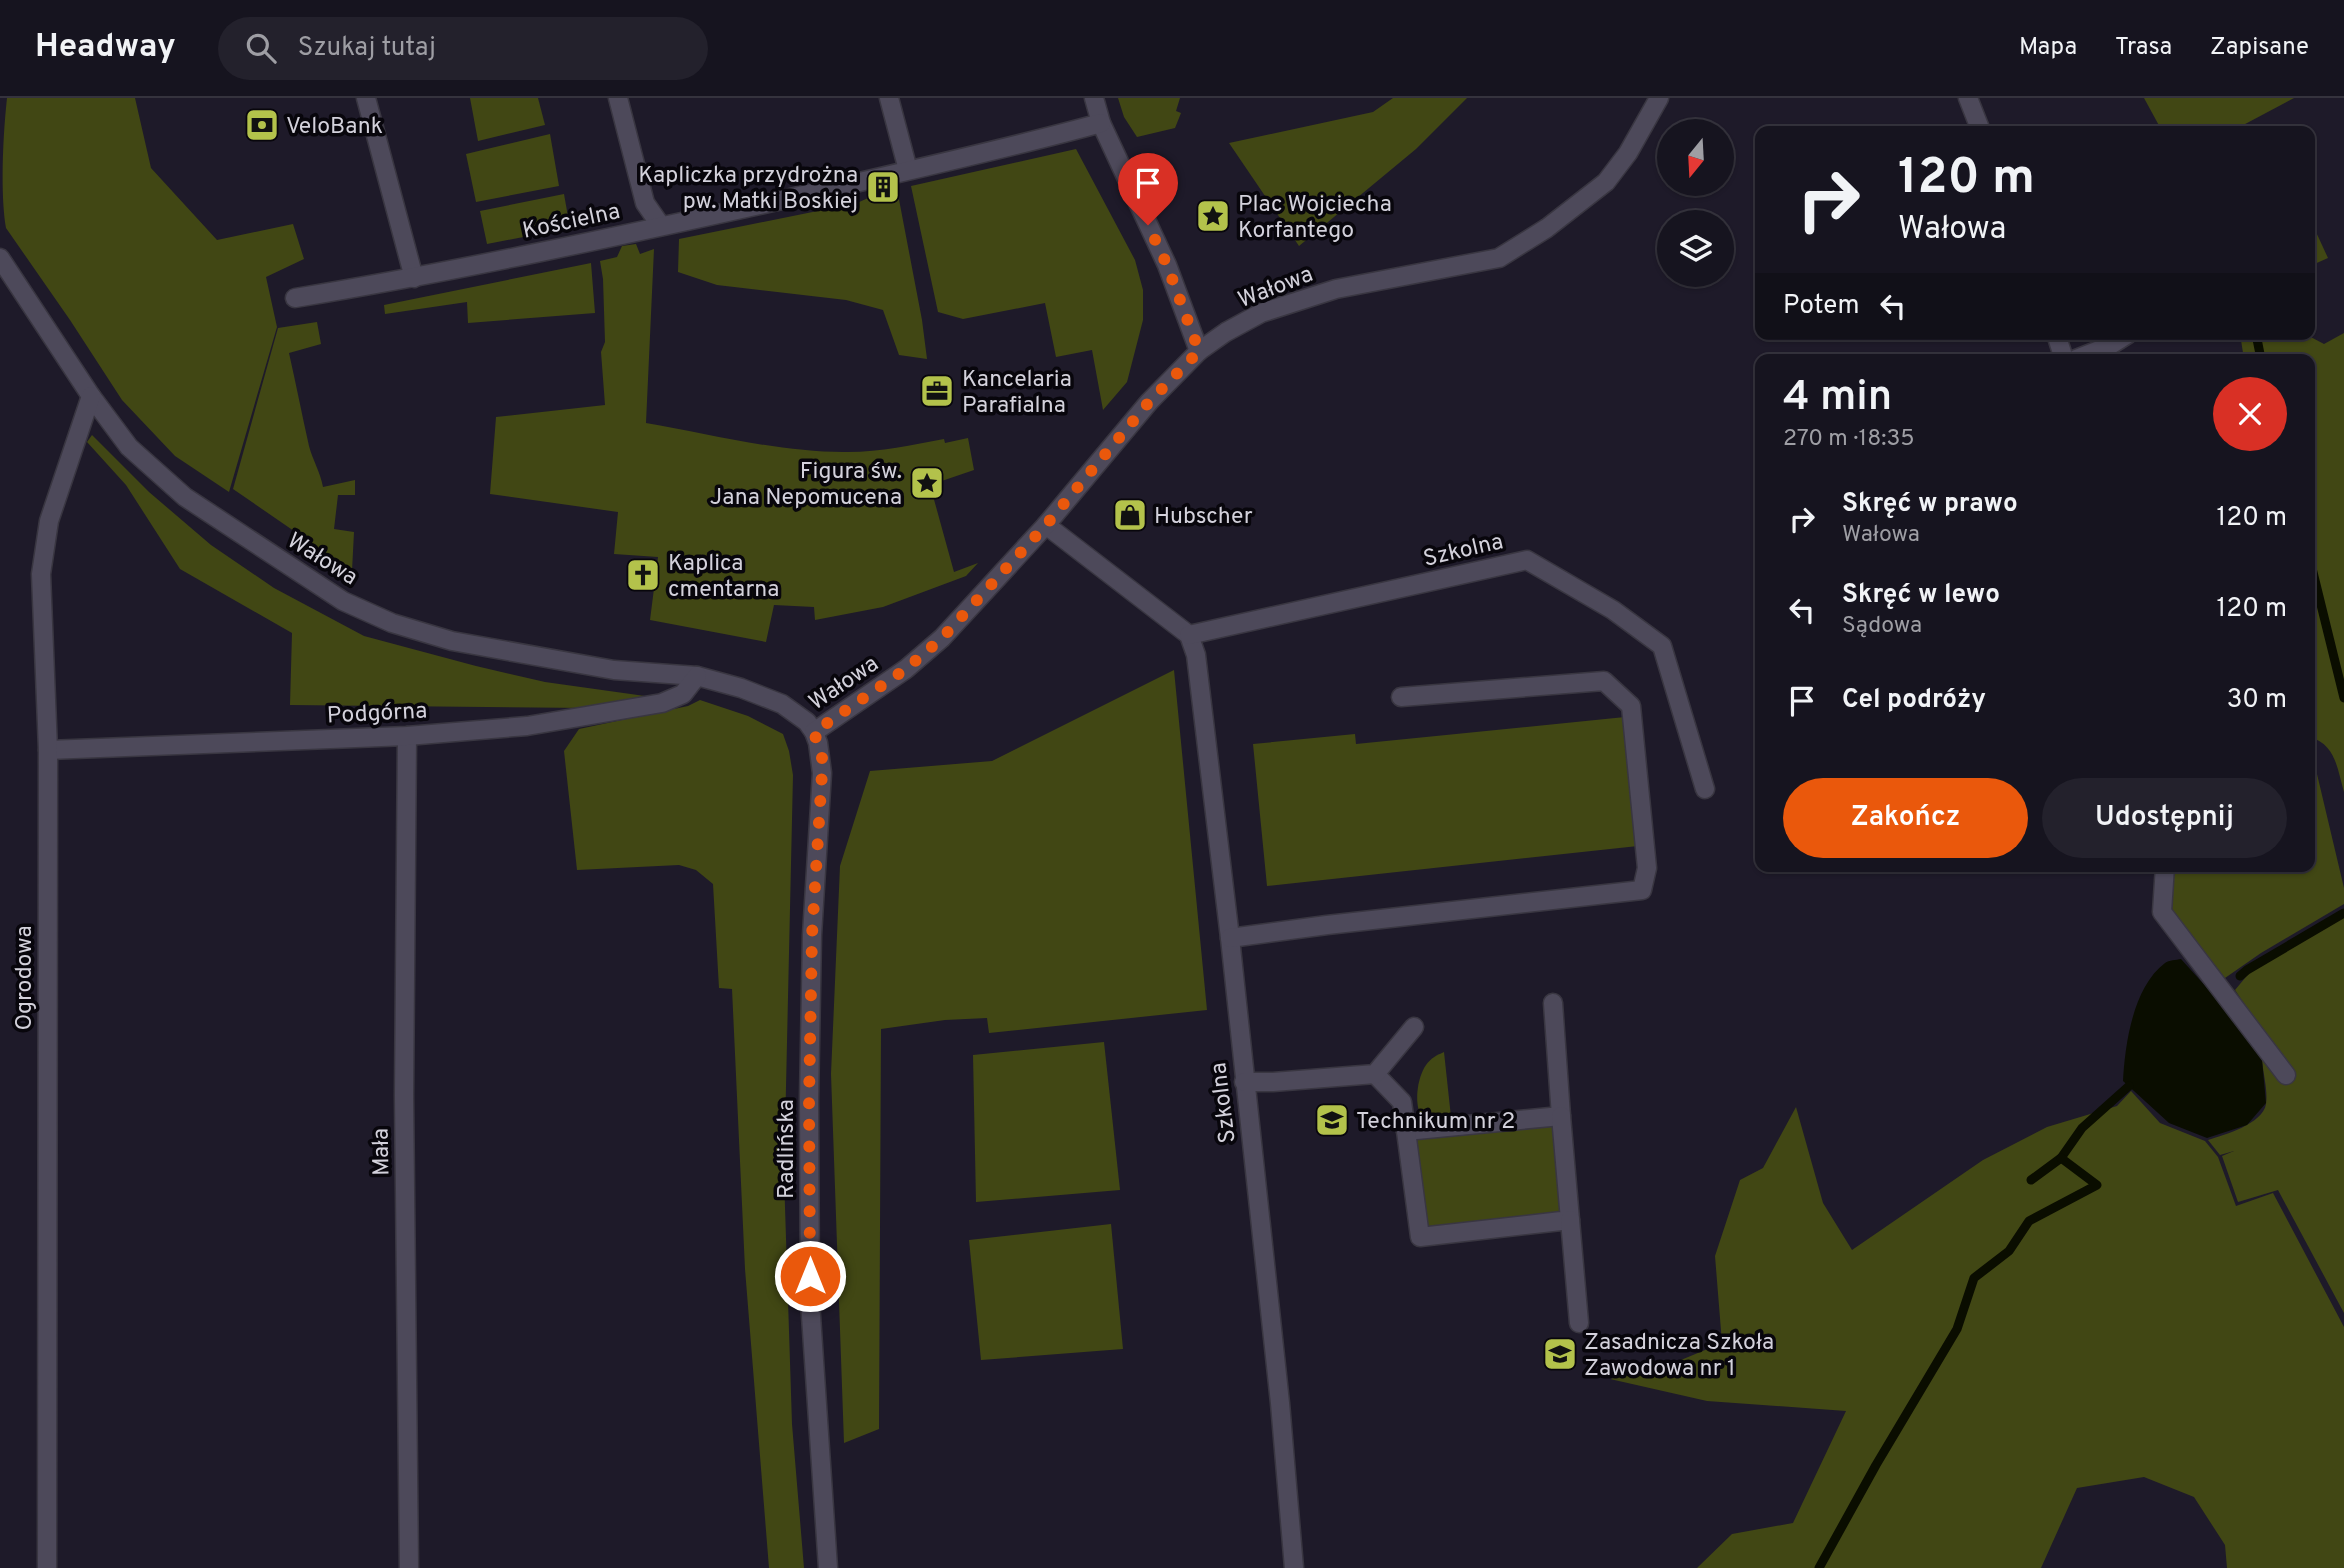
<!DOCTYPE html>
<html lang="pl">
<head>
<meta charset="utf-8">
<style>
	:root { --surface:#16141f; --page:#23212c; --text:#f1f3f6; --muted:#9e9ea4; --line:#35333d; --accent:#ea580c }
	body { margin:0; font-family:Overpass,sans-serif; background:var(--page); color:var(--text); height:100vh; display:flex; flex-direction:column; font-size:26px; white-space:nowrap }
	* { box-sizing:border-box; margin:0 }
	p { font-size:23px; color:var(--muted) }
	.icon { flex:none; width:38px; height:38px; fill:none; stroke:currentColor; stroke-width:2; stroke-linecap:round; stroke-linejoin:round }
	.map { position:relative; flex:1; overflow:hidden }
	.sheet { position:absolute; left:1755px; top:256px; width:560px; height:518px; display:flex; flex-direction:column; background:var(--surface); border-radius:14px; box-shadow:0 2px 5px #0004,0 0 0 2px var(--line) }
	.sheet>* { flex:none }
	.banner { position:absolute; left:1755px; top:28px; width:560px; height:214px; border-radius:14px; box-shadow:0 2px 5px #0004,0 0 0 2px var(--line); background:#16141f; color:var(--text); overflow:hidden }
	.needle { width:46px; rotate:198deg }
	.buttons { position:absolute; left:1657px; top:21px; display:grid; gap:14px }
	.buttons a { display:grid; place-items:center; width:77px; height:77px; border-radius:50%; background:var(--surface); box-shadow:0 2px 5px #0004,0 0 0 2px var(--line); font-size:35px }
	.pin { position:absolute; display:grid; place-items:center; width:60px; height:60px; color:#fff; margin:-72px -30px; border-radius:50% 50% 50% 0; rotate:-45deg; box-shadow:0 0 7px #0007 }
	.pin .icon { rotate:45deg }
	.me { position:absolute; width:77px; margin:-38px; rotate:0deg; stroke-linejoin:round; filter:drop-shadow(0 0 5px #0008) }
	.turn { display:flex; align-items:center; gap:24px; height:147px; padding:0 28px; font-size:32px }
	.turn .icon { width:91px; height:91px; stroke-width:2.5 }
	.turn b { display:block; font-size:49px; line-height:60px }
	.then { display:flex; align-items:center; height:66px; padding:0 28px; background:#0003; gap:14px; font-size:26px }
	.round { display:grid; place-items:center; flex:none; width:74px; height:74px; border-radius:37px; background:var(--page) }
	.head { display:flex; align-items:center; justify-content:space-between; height:119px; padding:0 28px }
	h1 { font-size:42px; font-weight:600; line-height:52px }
	.cta { display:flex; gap:14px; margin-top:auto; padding:14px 28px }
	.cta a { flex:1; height:80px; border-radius:42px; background:var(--accent); color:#fff; font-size:28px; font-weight:600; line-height:80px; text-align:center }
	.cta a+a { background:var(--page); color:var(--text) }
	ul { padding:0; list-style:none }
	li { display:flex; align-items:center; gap:21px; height:91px; padding:0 28px }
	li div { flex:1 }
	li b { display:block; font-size:26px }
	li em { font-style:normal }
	header { display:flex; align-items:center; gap:42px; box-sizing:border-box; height:98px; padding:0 35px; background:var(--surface); border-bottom:2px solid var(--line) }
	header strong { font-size:33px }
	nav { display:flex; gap:38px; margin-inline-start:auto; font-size:24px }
	.search { width:490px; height:63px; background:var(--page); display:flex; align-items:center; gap:18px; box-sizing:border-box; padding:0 24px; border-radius:38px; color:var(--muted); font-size:26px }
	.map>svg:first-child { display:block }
	.green { fill:#414714 }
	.water { fill:#0a0d00 }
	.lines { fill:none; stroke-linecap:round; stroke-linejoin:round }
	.stream { stroke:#0a0d00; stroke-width:9 }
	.minor-casing { stroke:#393641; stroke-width:21 }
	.minor { stroke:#4d495a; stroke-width:18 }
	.route { stroke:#ea580c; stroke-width:12; stroke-dasharray:0 21.6 }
	.labels { text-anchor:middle; stroke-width:7; stroke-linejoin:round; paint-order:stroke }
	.poi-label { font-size:23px; fill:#d3d1db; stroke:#08060c; text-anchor:start }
	.street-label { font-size:23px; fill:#d3d1db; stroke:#08060c }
</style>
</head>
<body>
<header>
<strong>Headway</strong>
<div class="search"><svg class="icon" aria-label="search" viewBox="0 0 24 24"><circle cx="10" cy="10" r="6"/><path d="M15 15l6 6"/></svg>Szukaj tutaj</div>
<nav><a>Mapa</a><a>Trasa</a><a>Zapisane</a></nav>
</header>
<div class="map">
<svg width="2344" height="1470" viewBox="0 0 2344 1470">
	<rect width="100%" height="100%" fill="#1e1a29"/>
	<!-- green -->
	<g class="green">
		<path d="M 7,0 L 135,0 L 151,70 L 217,142 L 293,126 L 304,161 L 266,179 L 277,229 L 229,394 L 175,358 L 122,302 L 70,222 L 6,130 C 0,96 3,36 7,0 Z"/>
		<path d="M 470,0 L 538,0 L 545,27 L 478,43 Z"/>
		<path d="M 1118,0 L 1180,0 L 1176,13 L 1181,15 L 1175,30 L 1137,39 L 1124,19 Z"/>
		<path d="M 1393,0 L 1467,0 L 1416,51 L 1299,148 L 1229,45 L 1373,14 Z"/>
		<path d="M 2144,0 L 2294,0 L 2232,33 L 2162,33 Z"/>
		<path d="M 550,36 L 559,88 L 476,104 L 466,56 Z"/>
		<path d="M 1076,51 L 1135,162 L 1143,192 L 1143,222 L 1127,284 L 1103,312 L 1092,252 L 1056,259 L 1045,205 L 963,221 L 938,214 L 911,88 Z"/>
		<path d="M 897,91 L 922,222 L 927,261 L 899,257 L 883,212 L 846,202 L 717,187 L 678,174 L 679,141 L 857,105 L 877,96 Z"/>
		<path d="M 564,96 L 570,130 L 487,146 L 480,113 Z"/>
		<path d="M 2310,121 L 2328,160 L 2310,168 Z"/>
		<path d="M 636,146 L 640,156 L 654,151 L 646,325 C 710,336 783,355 848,354 C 881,354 912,347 944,341 L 945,345 L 968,340 L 974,372 L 930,387 L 954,474 L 978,465 L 966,478 L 883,509 L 815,522 L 814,509 L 774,507 L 766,544 L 650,522 L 658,459 L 614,456 L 618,414 L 490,396 L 496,319 L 605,307 L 601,254 L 605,244 L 603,181 L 600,163 L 617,159 L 622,148 Z"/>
		<path d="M 591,165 L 595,215 L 468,225 L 467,204 L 385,216 L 384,207 Z"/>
		<path d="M 317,224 L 321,246 L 289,255 C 296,286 302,317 309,348 C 313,363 320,373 323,389 L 355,382 L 355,397 L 338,397 L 334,431 L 354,434 L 352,473 L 233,391 L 278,230 Z"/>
		<path d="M 2344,235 L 2344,694 C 2337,670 2336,647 2310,639 L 2310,518 L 2313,527 L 2315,525 L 2310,508 L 2310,261 L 2244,261 L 2240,236 L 2305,236 L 2324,246 Z"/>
		<path d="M 92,337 L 149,394 L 211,447 L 274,490 L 364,538 L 476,568 L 545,584 L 652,599 L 589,610 L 290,607 L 292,535 L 180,471 L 126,387 L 87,344 Z"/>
		<path d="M 1174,572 L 1207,912 L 989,935 L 987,920 L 945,922 L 881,931 L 879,1331 L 844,1345 L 831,976 L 840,768 L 870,673 L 992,663 Z"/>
		<path d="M 700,602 L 748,618 L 783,636 L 789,653 L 793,677 L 784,1078 L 792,1326 L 804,1470 L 769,1470 L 745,1171 L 732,891 L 719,890 L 713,786 L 696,772 L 679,767 L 577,772 L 564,653 L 579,631 L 688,608 Z"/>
		<path d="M 1625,619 L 1638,748 L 1267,788 L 1253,646 L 1355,636 L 1356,646 Z"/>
		<path d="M 2310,670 L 2317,676 L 2344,790 L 2344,806 L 2261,855 L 2225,880 L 2175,817 L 2169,804 L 2174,768 L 2310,768 Z"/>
		<path d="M 2344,818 L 2344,1215 L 2278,1092 L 2238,1104 L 2222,1058 L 2234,1053 L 2220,1057 L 2208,1042 C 2224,1037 2263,1026 2266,1006 C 2268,992 2263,975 2262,962 L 2282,986 L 2291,976 L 2235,892 L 2250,874 Z"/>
		<path d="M 1104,944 L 1120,1092 L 976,1104 L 973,957 Z"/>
		<path d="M 1444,954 L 1451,1019 L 1423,1021 C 1413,1008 1417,980 1426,967 C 1431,960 1437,957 1444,954 Z"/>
		<path d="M 2131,993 L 2160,1025 L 2205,1043 L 2218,1059 L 2236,1108 L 2273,1095 L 2344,1229 L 2344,1470 L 2227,1470 L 2225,1447 L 2194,1399 L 2144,1379 L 2077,1390 L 2041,1470 L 1697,1470 L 1732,1436 L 1793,1425 L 1846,1313 L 1707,1303 L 1610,1281 L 1664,1269 L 1722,1245 L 1715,1158 L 1740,1082 L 1763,1070 L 1796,1009 L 1823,1105 L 1852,1152 L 1983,1062 L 2047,1029 L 2117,1008 Z"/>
		<path d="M 1561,1018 L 1570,1122 L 1420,1139 L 1406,1033 Z"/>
		<path d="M 1111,1126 L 1123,1251 L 981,1262 L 969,1142 Z"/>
	</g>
	<!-- water -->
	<path class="water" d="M 2181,861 L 2217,901 L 2262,962 L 2266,1005 L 2247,1027 L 2207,1040 L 2169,1025 L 2123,983 C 2125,946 2133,889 2165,865 C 2169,862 2176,862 2181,861 Z"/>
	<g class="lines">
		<!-- stream -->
		<g class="stream">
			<path d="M 2256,236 L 2261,261"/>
			<path d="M 2310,462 L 2344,600"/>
			<path d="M 2240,878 L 2247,872 L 2344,815"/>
			<path d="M 2031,1082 L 2061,1060 L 2082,1030 L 2129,988"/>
			<path d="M 1819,1470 L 1876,1367 L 1957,1231 L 1974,1180 L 2009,1153 L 2029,1123 L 2097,1087 L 2061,1060"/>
		</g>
		<defs>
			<g id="minor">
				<path d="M 366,0 L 414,180"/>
				<path d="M 618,0 L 645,105 L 661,128"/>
				<path d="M 889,0 L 908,72"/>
				<path d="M 1094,0 L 1101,25 L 1167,167 L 1199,253"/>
				<path d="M 1968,0 L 1981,33"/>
				<path d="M 0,160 L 91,298 L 129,349 L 185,399 L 343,503 L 392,525 L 452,543 L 614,572 L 697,578 L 741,590 L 782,606 L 807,624 L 814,634 L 818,645 L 822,675 L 812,837 L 809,1002 L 810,1203 L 828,1470"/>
				<path d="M 295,200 C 458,173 620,138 782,102 C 888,77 995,54 1101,25"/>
				<path d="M 2056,236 L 2064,261"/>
				<path d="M 2076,261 L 2109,248 L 2128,236"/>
				<path d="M 1046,427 L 1189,537 L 1196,557 L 1230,840 L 1280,1305 L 1294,1470"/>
				<path d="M 1189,537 L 1527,462 L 1613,512 L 1662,548 L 1705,691"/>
				<path d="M 814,634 L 906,571 L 942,540 L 1046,427 L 1149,304 L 1199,253 L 1226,234 L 1261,215 L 1336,191 L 1499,160 L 1547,130 L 1606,84 L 1628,55 L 1659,0"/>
				<path d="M 407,638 L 404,998 L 409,1470"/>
				<path d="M 48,652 L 407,638 L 527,628 L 662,605 L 683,596 L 697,578"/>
				<path d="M 2165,768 L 2162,814 L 2286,977"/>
				<path d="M 1230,840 L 1327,827 L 1642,792 L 1647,770 L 1631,608 L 1604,583 L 1401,599"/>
				<path d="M 1375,976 L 1402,1004 L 1406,1033 L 1561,1018 L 1553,905"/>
				<path d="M 1244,984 L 1273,984 L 1375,976 L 1414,929"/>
				<path d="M 1406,1033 L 1420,1139 L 1570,1122 L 1561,1018"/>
				<path d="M 1570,1122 L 1579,1225"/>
				<path d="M 47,1470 L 48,652 L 41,476 L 49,423 L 91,298"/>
			</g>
		</defs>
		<!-- minor casing -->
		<use href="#minor" class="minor-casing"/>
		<!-- minor -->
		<use href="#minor" class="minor"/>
	</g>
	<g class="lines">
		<!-- route -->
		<path class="route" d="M 810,1178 L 809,1002 L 812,837 L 822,675 L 822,660 L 814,634 L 906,571 L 942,540 L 1046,427 L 1149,304 L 1199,253 L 1167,167 L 1148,127"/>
	</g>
	<!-- icons -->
	<defs>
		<symbol id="bank-square" viewBox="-11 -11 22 22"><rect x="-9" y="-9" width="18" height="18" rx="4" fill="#b3c24b" stroke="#08060c"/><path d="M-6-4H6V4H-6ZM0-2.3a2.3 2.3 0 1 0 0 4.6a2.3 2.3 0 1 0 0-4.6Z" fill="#111"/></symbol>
		<symbol id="building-square" viewBox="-11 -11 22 22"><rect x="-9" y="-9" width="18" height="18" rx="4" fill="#b3c24b" stroke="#08060c"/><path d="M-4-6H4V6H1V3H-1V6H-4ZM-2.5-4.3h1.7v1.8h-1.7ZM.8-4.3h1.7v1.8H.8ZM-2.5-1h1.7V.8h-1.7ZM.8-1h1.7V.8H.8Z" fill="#111"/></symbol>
		<symbol id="sight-square" viewBox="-11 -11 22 22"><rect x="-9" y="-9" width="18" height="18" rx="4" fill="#b3c24b" stroke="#08060c"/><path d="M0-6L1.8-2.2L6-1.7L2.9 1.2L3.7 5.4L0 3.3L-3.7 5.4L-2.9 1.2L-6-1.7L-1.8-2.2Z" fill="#111"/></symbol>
		<symbol id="office-square" viewBox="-11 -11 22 22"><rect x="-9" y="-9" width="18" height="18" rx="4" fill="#b3c24b" stroke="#08060c"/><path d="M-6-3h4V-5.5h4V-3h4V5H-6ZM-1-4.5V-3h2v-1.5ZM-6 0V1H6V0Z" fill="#111"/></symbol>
		<symbol id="shop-square" viewBox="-11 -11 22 22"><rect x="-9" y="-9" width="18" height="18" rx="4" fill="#b3c24b" stroke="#08060c"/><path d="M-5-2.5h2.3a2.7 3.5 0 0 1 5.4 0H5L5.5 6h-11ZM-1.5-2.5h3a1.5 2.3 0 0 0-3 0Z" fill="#111"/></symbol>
		<symbol id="church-square" viewBox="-11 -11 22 22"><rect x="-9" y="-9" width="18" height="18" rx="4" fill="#b3c24b" stroke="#08060c"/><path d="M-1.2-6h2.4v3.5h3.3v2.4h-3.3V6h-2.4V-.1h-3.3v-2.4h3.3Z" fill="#111"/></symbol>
		<symbol id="school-square" viewBox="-11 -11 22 22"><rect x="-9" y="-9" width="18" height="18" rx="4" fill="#b3c24b" stroke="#08060c"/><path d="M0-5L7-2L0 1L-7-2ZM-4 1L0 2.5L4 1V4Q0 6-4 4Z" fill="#111"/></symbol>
	</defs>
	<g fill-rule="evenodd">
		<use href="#bank-square" x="243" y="8" width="38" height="38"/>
		<use href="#building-square" x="864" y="70" width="38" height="38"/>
		<use href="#sight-square" x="1194" y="99" width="38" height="38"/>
		<use href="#office-square" x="918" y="274" width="38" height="38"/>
		<use href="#sight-square" x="908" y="366" width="38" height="38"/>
		<use href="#shop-square" x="1111" y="398" width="38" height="38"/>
		<use href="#church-square" x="624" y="458" width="38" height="38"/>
		<use href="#school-square" x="1313" y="1003" width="38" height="38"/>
		<use href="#school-square" x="1541" y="1237" width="38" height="38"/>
	</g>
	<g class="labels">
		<!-- poi labels -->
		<g class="poi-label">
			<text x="286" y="35">VeloBank</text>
			<text x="858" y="84" text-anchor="end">Kapliczka przydrożna<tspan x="858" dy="26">pw. Matki Boskiej</tspan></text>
			<text x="1238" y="113">Plac Wojciecha<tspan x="1238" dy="26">Korfantego</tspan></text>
			<text x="962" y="288">Kancelaria<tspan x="962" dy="26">Parafialna</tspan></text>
			<text x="902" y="380" text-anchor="end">Figura św.<tspan x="902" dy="26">Jana Nepomucena</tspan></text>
			<text x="1154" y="425">Hubscher</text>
			<text x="668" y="472">Kaplica<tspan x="668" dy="26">cmentarna</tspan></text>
			<text x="1356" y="1030">Technikum nr 2</text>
			<text x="1584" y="1251">Zasadnicza Szkoła<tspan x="1584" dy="26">Zawodowa nr 1</tspan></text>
		</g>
		<!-- street labels -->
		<g class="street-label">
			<text transform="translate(571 122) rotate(-12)" y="8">Kościelna</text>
			<text transform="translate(1275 188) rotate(-21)" y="8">Wałowa</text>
			<text transform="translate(1463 451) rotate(-13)" y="8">Szkolna</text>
			<text transform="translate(323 460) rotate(32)" y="8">Wałowa</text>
			<text transform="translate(843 584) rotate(-34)" y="8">Wałowa</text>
			<text transform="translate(377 614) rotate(-3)" y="8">Podgórna</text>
			<text transform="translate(23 880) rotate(-90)" y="8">Ogrodowa</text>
			<text transform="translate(1222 1005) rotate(-97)" y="8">Szkolna</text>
			<text transform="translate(785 1051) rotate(-90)" y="8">Radlińska</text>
			<text transform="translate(380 1054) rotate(-91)" y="8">Mała</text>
		</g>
	</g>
</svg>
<div class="buttons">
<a><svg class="needle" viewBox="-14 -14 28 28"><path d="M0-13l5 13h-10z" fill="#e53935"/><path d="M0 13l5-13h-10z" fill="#9e9ea4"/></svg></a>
<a><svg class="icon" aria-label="layers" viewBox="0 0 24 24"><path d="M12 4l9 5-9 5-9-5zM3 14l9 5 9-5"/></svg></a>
</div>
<div class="pin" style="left:1148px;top:127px;background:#d93025"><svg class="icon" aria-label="arrive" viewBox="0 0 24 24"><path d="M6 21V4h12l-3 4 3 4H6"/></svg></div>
<svg class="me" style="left:810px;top:1178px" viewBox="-20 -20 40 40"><circle r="17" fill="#ea580c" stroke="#fff" stroke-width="3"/><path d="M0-11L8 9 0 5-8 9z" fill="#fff"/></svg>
<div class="banner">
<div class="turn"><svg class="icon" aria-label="right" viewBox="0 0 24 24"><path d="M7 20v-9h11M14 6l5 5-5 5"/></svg><div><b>120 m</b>Wałowa</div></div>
<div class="then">Potem<svg class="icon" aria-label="left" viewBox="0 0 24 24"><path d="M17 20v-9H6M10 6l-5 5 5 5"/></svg></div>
</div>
<section class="sheet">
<div class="head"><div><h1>4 min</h1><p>270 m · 18:35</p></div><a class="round" style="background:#d93025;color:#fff"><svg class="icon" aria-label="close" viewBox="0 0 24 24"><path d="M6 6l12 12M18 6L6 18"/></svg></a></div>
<ul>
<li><svg class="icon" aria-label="right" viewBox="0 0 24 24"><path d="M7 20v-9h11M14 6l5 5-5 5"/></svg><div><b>Skręć w prawo</b><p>Wałowa</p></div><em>120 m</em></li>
<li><svg class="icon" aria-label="left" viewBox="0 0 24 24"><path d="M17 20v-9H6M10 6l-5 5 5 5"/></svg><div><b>Skręć w lewo</b><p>Sądowa</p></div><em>120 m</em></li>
<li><svg class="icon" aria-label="arrive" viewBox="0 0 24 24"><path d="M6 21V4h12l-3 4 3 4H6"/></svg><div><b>Cel podróży</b></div><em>30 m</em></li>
</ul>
<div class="cta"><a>Zakończ</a><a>Udostępnij</a></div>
</section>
</div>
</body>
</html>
